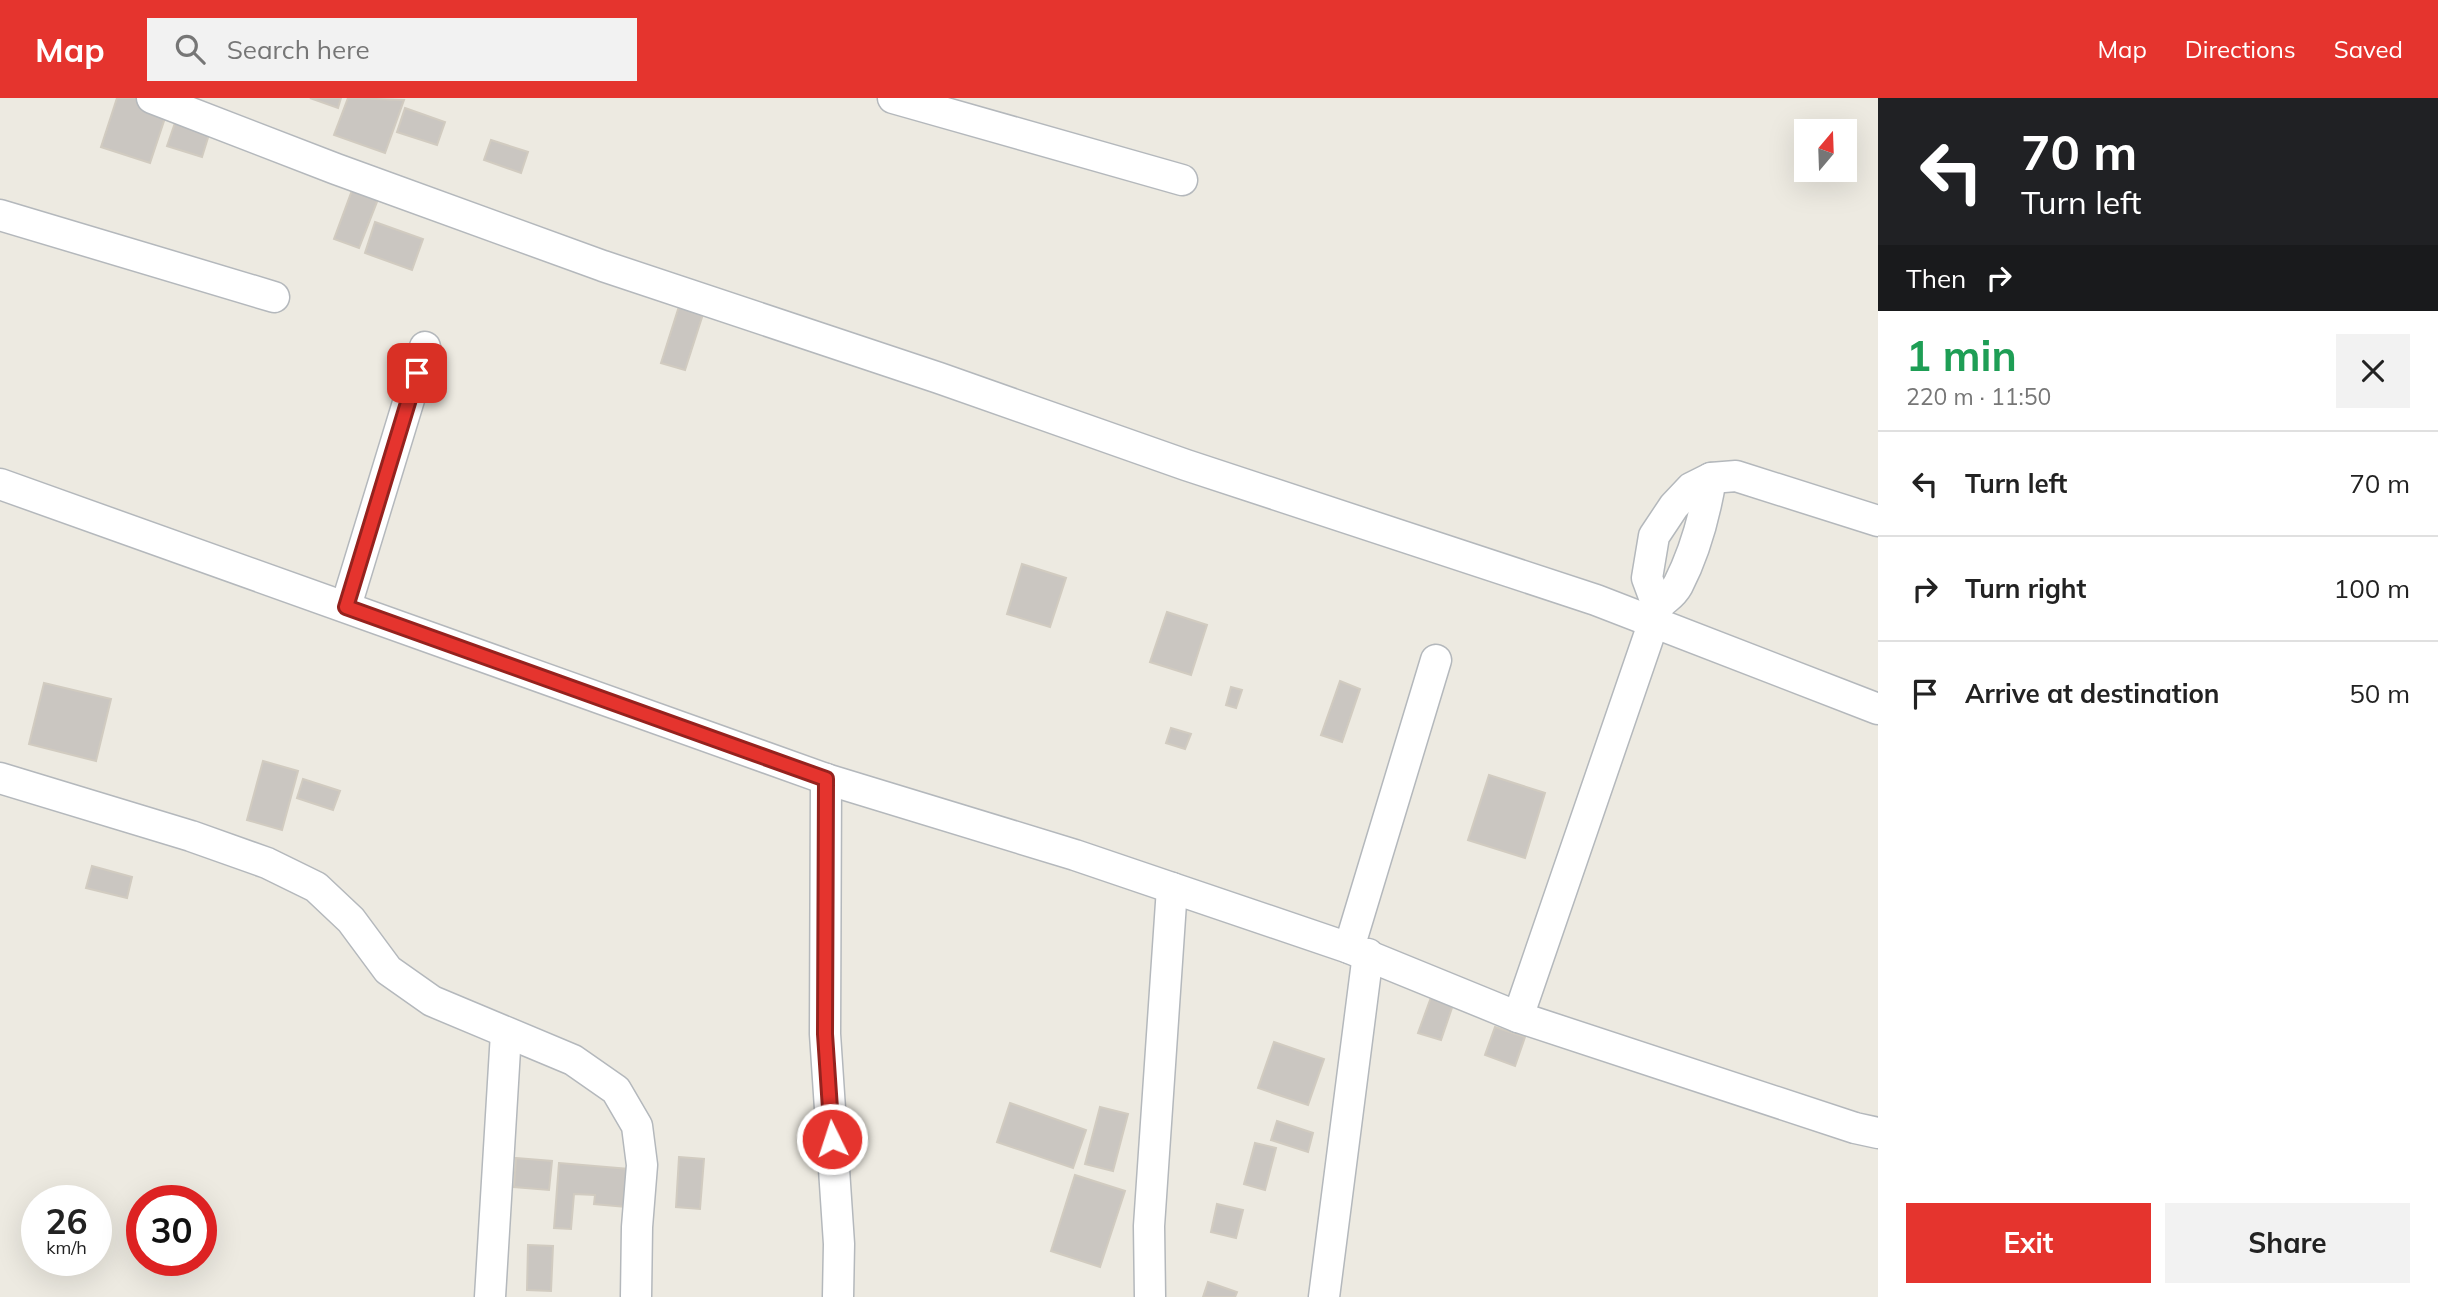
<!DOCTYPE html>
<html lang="en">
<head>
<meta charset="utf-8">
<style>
	:root { --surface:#fff; --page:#f2f2f2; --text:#222; --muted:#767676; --line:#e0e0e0; --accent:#e5342e }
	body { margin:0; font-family:Mulish,sans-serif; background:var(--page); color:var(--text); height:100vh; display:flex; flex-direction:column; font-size:26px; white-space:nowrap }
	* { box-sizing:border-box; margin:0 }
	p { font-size:23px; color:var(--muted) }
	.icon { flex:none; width:38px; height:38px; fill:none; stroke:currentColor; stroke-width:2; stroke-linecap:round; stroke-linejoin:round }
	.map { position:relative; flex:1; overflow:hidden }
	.side { display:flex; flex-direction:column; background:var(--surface); width:560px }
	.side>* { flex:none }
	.top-card { background:#202124; color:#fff; overflow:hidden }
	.needle { width:46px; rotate:19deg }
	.buttons { position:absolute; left:1794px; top:21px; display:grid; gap:14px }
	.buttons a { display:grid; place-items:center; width:63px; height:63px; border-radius:0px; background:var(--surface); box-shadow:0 7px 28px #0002; font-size:35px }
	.speed { position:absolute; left:21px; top:1087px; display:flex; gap:14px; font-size:35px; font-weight:700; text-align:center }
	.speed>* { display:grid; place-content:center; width:91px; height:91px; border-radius:50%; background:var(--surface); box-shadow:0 7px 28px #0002; line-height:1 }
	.speed small { font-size:18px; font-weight:400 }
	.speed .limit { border:10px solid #d22; background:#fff; color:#111 }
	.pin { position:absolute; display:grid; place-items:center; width:60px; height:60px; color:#fff; margin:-30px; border-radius:14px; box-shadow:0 4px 10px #0006 }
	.me { position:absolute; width:77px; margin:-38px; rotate:356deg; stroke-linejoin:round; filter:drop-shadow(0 0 5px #0008) }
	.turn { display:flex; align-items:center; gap:24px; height:147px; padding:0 28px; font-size:32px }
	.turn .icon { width:91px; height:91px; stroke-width:2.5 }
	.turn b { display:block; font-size:49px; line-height:60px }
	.then { display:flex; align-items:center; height:66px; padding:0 28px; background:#0003; gap:14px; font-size:26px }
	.round { display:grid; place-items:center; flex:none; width:74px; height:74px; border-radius:0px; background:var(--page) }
	.summary { display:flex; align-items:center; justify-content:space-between; height:119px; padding:0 28px }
	h1 { font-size:42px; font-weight:700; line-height:52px; color:#1e9e55 }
	.cta { display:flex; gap:14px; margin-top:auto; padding:14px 28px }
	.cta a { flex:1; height:80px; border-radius:0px; background:var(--accent); color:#fff; font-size:28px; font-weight:700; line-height:80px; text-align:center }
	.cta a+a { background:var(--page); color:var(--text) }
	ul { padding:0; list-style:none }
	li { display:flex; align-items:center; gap:21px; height:105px; padding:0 28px; border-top:2px solid var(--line) }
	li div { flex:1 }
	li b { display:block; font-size:26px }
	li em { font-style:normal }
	header { display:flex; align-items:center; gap:42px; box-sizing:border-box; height:98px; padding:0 35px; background:var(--accent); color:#fff }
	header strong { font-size:33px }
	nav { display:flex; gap:38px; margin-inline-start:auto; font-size:24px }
	.search { width:490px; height:63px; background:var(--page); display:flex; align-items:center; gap:18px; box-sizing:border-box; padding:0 24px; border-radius:0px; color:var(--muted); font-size:26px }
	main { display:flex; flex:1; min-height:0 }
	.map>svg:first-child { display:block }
	.building { fill:#cac6c1; stroke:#d1cbc0; stroke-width:2 }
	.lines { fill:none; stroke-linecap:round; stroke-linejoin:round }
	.street-casing { stroke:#b4b8bc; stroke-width:33 }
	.street { stroke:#fff; stroke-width:30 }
	.route-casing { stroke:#95221e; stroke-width:18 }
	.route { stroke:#e5342e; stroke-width:12 }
</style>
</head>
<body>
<header>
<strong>Map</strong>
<div class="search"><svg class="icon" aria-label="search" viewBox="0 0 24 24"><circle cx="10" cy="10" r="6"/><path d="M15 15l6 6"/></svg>Search here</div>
<nav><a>Map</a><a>Directions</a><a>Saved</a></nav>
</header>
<main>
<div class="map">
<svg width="1878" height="1199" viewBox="0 0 1878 1199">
	<rect width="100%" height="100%" fill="#edeae1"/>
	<!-- building -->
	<g class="building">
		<path d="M 117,0 L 144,0 L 169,8 L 150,65 L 101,49 Z"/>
		<path d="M 310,0 L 341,0 L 338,10 Z"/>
		<path d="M 348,0 L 404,2 L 385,55 L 334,37 Z"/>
		<path d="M 405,10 L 445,24 L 437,47 L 397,34 Z"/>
		<path d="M 177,19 L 211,30 L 202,59 L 167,48 Z"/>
		<path d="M 491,42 L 528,54 L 521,75 L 484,62 Z"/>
		<path d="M 354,87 L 380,96 L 359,150 L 334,141 Z"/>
		<path d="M 375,124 L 423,141 L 412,172 L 365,155 Z"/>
		<path d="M 681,202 L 705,210 L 685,272 L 661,265 Z"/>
		<path d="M 1022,466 L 1066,480 L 1050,529 L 1007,516 Z"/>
		<path d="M 1167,514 L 1207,527 L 1191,577 L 1150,564 Z"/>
		<path d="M 1340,583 L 1360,591 L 1342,644 L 1321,637 Z"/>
		<path d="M 44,585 L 111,601 L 96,663 L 29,646 Z"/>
		<path d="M 1231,589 L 1242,592 L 1236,610 L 1226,607 Z"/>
		<path d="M 1171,630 L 1191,636 L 1185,651 L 1166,645 Z"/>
		<path d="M 263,663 L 298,673 L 282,732 L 247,722 Z"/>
		<path d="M 1489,677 L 1545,695 L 1525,760 L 1468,742 Z"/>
		<path d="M 303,681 L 340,693 L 333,712 L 297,700 Z"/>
		<path d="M 92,768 L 132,779 L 127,800 L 86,790 Z"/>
		<path d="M 1433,894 L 1455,901 L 1441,942 L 1418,935 Z"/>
		<path d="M 1495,929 L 1525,939 L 1515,968 L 1485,957 Z"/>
		<path d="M 1274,944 L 1324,961 L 1308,1007 L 1258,990 Z"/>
		<path d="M 1010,1005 L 1086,1032 L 1073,1070 L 997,1044 Z"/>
		<path d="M 1100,1009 L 1128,1016 L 1113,1073 L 1085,1066 Z"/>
		<path d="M 1277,1023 L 1313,1035 L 1308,1054 L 1271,1042 Z"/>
		<path d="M 1255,1045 L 1276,1050 L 1265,1092 L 1244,1086 Z"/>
		<path d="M 679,1059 L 704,1061 L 700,1111 L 676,1109 Z"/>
		<path d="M 516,1060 L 552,1063 L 549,1092 L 514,1089 Z"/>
		<path d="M 559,1065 L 629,1071 L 626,1109 L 594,1106 L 595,1097 L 574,1096 L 571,1131 L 554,1130 Z"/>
		<path d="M 1075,1077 L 1125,1093 L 1100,1169 L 1051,1153 Z"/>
		<path d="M 1217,1106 L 1243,1112 L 1236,1140 L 1211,1134 Z"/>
		<path d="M 528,1147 L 553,1148 L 551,1193 L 527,1192 Z"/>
		<path d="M 1208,1184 L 1237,1194 L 1235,1199 L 1203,1199 Z"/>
	</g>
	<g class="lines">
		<defs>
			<g id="street">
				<path d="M 152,0 L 336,71 L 603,168 L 939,280 L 1186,367 L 1596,502 L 1878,611"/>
				<path d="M 893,0 L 1182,82"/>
				<path d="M 0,117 L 274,199"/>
				<path d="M 0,386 L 826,681 L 1075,757 L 1349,850 L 1518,919 L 1855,1030 L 1878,1035"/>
				<path d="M 1657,507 L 1647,480 L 1654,438 L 1674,408 L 1691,390 L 1711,380 L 1736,378 L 1878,423"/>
				<path d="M 346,508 L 425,249"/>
				<path d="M 0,680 L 191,738 L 267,765 L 316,789 L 351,822 L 388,872 L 432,903 L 573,962 L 616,992 L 637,1028 L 642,1067 L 637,1129 L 636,1199"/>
				<path d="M 826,681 L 825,936 L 839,1146 L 838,1199"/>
				<path d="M 1349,850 L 1436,562"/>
				<path d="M 1518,919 L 1654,523 C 1659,497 1668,505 1678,487 C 1695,454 1705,417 1711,380"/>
				<path d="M 490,1199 L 506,935"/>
				<path d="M 1150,1199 L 1149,1128 L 1172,790"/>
				<path d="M 1324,1199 L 1368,856"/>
			</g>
		</defs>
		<!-- street casing -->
		<use href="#street" class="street-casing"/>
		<!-- street -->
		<use href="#street" class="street"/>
	</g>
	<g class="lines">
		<defs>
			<path id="route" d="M 417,275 L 346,509 L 826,681 L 825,936 L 832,1041"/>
		</defs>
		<!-- route casing -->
		<use href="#route" class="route-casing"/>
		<!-- route -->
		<use href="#route" class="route"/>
	</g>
</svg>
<div class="buttons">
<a><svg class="needle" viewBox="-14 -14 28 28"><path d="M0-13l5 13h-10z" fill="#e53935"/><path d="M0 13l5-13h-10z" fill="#767676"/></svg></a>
</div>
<div class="speed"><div>26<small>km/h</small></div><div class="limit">30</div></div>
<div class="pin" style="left:417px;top:275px;background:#d93025"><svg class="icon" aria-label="arrive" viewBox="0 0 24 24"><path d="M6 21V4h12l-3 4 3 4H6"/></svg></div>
<svg class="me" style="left:832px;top:1041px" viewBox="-20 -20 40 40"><circle r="17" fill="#e5342e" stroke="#fff" stroke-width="3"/><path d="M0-11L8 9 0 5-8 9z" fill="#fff"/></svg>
</div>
<section class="side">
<div class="top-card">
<div class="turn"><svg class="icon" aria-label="left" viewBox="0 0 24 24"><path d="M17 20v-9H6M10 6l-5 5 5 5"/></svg><div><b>70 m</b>Turn left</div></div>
<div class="then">Then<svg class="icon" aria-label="right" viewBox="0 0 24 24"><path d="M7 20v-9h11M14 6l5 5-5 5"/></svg></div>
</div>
<div class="summary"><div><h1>1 min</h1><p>220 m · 11:50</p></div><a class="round"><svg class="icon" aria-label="close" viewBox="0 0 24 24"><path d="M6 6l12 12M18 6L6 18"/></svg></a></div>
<ul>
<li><svg class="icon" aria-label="left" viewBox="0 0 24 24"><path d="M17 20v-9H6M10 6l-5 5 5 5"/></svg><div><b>Turn left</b></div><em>70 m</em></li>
<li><svg class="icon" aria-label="right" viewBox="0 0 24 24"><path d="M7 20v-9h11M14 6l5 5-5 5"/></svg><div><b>Turn right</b></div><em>100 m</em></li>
<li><svg class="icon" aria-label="arrive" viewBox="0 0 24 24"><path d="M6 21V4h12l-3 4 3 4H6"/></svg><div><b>Arrive at destination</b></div><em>50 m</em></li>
</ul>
<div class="cta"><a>Exit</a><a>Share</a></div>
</section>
</main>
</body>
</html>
